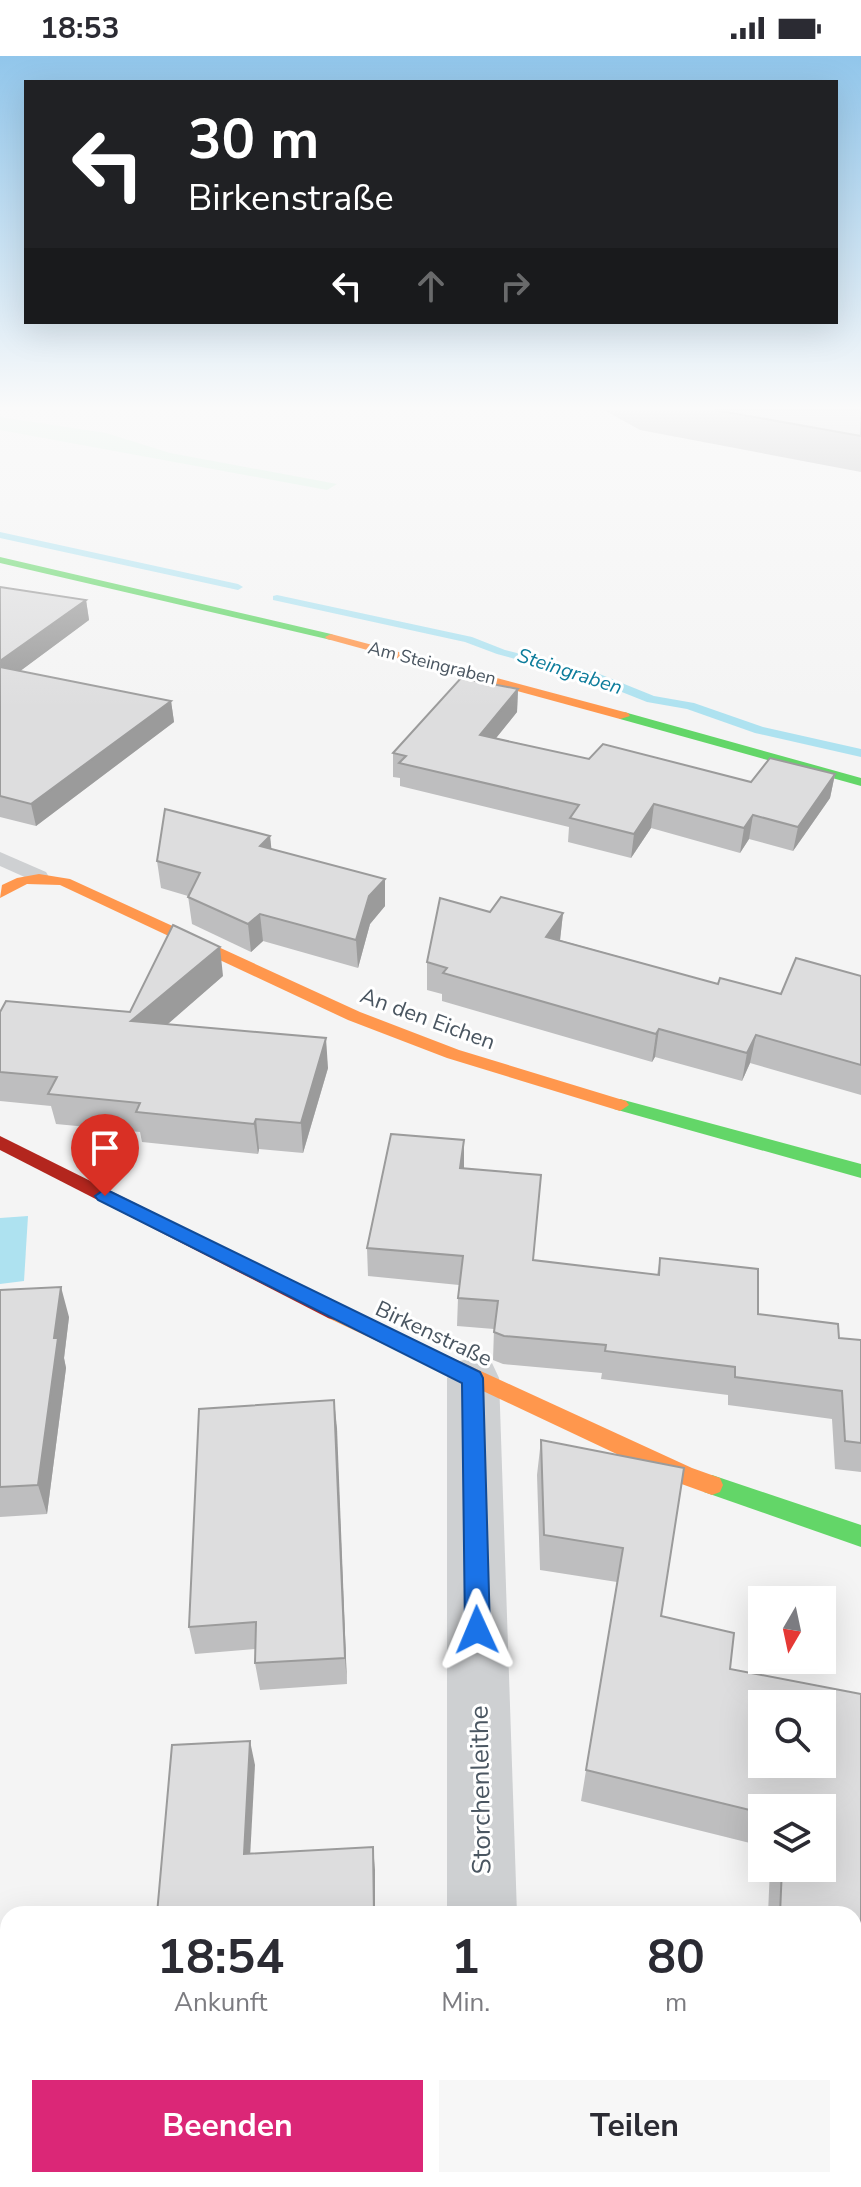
<!DOCTYPE html>
<html lang="de">
<head>
<meta charset="utf-8">
<style>
	:root { --surface:#fff; --page:#f7f7f7; --text:#2b2b33; --muted:#7c7c81; --accent:#db2777 }
	body { margin:0; font-family:"Nunito Sans",sans-serif; background:var(--page); color:var(--text); height:100vh; display:flex; flex-direction:column; font-size:30px; white-space:nowrap }
	* { box-sizing:border-box; margin:0 }
	p { font-size:26px; color:var(--muted) }
	.icon { flex:none; width:44px; height:44px; fill:none; stroke:currentColor; stroke-width:2; stroke-linecap:round; stroke-linejoin:round }
	.map { position:relative; flex:1; overflow:hidden }
	.side { position:absolute; left:0px; top:1850px; width:862px; height:282px; display:flex; flex-direction:column; background:var(--surface); border-radius:24px 24px 0 0; box-shadow:0 8px 32px #0002 }
	.side>* { flex:none }
	.banner { position:absolute; left:24px; top:24px; width:814px; height:244px; border-radius:0px; box-shadow:0 8px 32px #0002; background:#202124; color:#fff; overflow:hidden }
	.needle { width:52px; rotate:189deg }
	.controls { position:absolute; left:748px; top:1530px; display:grid; gap:16px }
	.controls a { display:grid; place-items:center; width:88px; height:88px; border-radius:0px; background:var(--surface); box-shadow:0 8px 32px #0002; font-size:40px }
	.pin { position:absolute; display:grid; place-items:center; width:68px; height:68px; color:#fff; margin:-82px -34px; border-radius:50% 50% 50% 0; rotate:-45deg; box-shadow:0 0 8px #0007 }
	.pin .icon { rotate:45deg }
	.me { position:absolute; width:88px; margin:-44px; rotate:359deg; stroke-linejoin:round; filter:drop-shadow(0 0 6px #0008) }
	.turn { display:flex; align-items:center; gap:28px; height:168px; padding:0 32px; font-size:36px }
	.turn .icon { width:104px; height:104px; stroke-width:2.5 }
	.turn b { display:block; font-size:56px; line-height:68px }
	.lanes { display:flex; align-items:center; height:76px; padding:0 32px; background:#0003; justify-content:center; gap:40px; direction:ltr }
	.lanes .off { opacity:.35 }
	.eta { display:flex; justify-content:space-evenly; align-items:center; height:136px; text-align:center }
	.eta b { font-size:48px; font-weight:700; line-height:56px }
	.primary-button { display:flex; gap:16px; margin-top:auto; padding:16px 32px }
	.primary-button a { flex:1; height:92px; border-radius:0px; background:var(--accent); color:#fff; font-size:32px; font-weight:700; line-height:92px; text-align:center }
	.primary-button a+a { background:var(--page); color:var(--text) }
	.status { display:flex; justify-content:space-between; align-items:center; height:56px; padding:0 40px; background:var(--surface); direction:ltr }
	.status svg { height:22px; fill:currentColor }
	.map>svg:first-child { display:block }
	.green { fill:#d9f2e3 }
	.water { fill:#aee2f0 }
	.lines { fill:none; stroke-linecap:round; stroke-linejoin:round }
	.stream { fill:#aee2f0; fill-rule:evenodd }
	.lane { fill:#ced0d2; fill-rule:evenodd }
	.street { fill:#ced0d2; fill-rule:evenodd }
	.fast { fill:#63d668; fill-rule:evenodd }
	.slow { fill:#ff974d; fill-rule:evenodd }
	.jam { fill:#b3261e; fill-rule:evenodd }
	.wall { fill:#bebebf }
	.shaded-wall { fill:#9b9b9b }
	.building { fill:#ddddde; stroke:#9b9b9b; stroke-width:2; fill-rule:evenodd }
	.route { fill:#1a73e8; stroke:#114b97; stroke-width:2 }
	.labels { text-anchor:middle; stroke-width:6; stroke-linejoin:round; paint-order:stroke }
	.far-street-label { font-size:18px; fill:#4a5661; stroke:#fff }
	.far-water-label { font-size:20px; font-style:italic; fill:#0c7c9b; stroke:#fff }
	.street-label { font-size:22px; fill:#4a5661; stroke:#fff }
	.near-street-label { font-size:26px; fill:#4a5661; stroke:#fff }
</style>
</head>
<body>
<div class="status"><b>18:53</b><svg viewBox="0 0 49 12"><path d="M0 12V9h3v3zM5 12V6h3v6zM10 12V3h3v9zM15 12V0h3v12zM26 1h20v11H26zM47 4h2v5h-2z"/></svg></div>
<div class="map">
<svg width="861" height="2131" viewBox="0 0 861 2131">
	<rect width="100%" height="100%" fill="#f4f4f4"/>
	<!-- green -->
	<g class="green">
		<path d="M 0,361 L 106,377 L 170,397 L 337,428 L 327,434 L 0,374 Z"/>
		<path d="M 0,2007 L 8,2009 L 8,2124 L 362,2124 L 362,2131 L 0,2131 Z"/>
	</g>
	<!-- water -->
	<path class="water" d="M 28,1160 L 24,1225 L 0,1228 L 0,1162 Z"/>
	<g class="lines">
		<!-- stream -->
		<g class="stream">
			<path d="M 0,476 L 238,528 L 243,531 L 238,534 L 0,482 Z"/>
			<path d="M 277,539 L 472,581 L 505,594 L 597,617 L 654,640 L 694,647 L 763,671 L 861,693 L 861,701 L 755,677 L 687,653 L 647,646 L 589,623 L 497,598 L 465,586 L 273,544 L 273,540 Z"/>
		</g>
		<!-- lane -->
		<path class="lane" d="M 0,796 L 46,816 L 49,821 L 38,827 L 0,810 Z"/>
		<!-- street -->
		<g class="street">
			<path d="M 473,1301 L 492,1307 L 499,1322 L 517,1858 L 447,1858 L 447,1322 L 454,1307 Z"/>
			<path d="M 448,2124 L 526,2124 L 527,2131 L 447,2131 Z"/>
		</g>
		<!-- fast -->
		<g class="fast">
			<path d="M 0,501 L 331,578 L 337,581 L 331,584 L 0,507 Z"/>
			<path d="M 624,656 L 861,722 L 861,730 L 620,663 L 618,660 Z"/>
			<path d="M 620,1043 L 861,1108 L 861,1122 L 614,1053 L 611,1049 Z"/>
			<path d="M 712,1419 L 861,1469 L 861,1491 L 704,1436 L 701,1429 L 704,1422 Z"/>
		</g>
		<!-- slow -->
		<g class="slow">
			<path d="M 331,578 L 628,657 L 630,660 L 620,663 L 327,583 L 325,581 Z"/>
			<path d="M 39,818 L 70,823 L 360,956 L 459,994 L 626,1045 L 629,1049 L 620,1055 L 447,1002 L 348,964 L 60,829 L 27,828 L 0,842 L 2,829 L 17,822 Z"/>
			<path d="M 335,1248 L 692,1412 L 720,1422 L 723,1429 L 720,1436 L 712,1439 L 676,1426 L 328,1262 L 325,1256 L 328,1250 Z"/>
		</g>
		<!-- jam -->
		<path class="jam" d="M 0,1080 L 342,1250 L 345,1256 L 342,1262 L 335,1264 L 328,1262 L 0,1094 Z"/>
	</g>
	<!-- wall -->
	<g class="wall">
		<path d="M 604,354 L 861,354 L 861,416 L 640,374 Z"/>
		<path d="M 0,531 L 86,544 L 89,564 L 20,615 L 171,645 L 174,666 L 36,770 L 0,761 Z"/>
		<path d="M 518,633 L 517,656 L 496,682 L 589,703 L 751,726 L 835,718 L 830,742 L 793,795 L 749,783 L 740,797 L 651,772 L 631,802 L 568,786 L 569,771 L 400,730 L 400,722 L 393,721 L 393,697 Z"/>
		<path d="M 270,780 L 271,793 L 385,823 L 385,850 L 370,868 L 358,912 L 263,885 L 251,896 L 192,868 L 188,840 L 161,832 L 157,805 Z"/>
		<path d="M 490,856 L 563,857 L 560,884 L 718,928 L 781,938 L 861,920 L 861,1039 L 750,1007 L 742,1025 L 655,1001 L 652,1006 L 442,945 L 442,938 L 427,934 L 427,906 Z"/>
		<path d="M 223,920 L 167,968 L 328,1012 L 303,1097 L 259,1093 L 258,1098 L 142,1086 L 140,1076 L 56,1068 L 51,1050 L 0,1045 L 0,956 L 130,956 Z"/>
		<path d="M 367,1192 L 534,1205 L 657,1219 L 660,1202 L 758,1258 L 839,1282 L 861,1284 L 861,1416 L 835,1413 L 832,1363 L 728,1349 L 728,1339 L 601,1323 L 602,1317 L 503,1308 L 493,1304 L 494,1273 L 457,1270 L 458,1242 L 459,1229 L 368,1220 Z"/>
		<path d="M 0,1234 L 69,1261 L 64,1302 L 66,1312 L 47,1458 L 0,1461 Z"/>
		<path d="M 334,1344 L 347,1628 L 260,1634 L 255,1607 L 255,1593 L 195,1598 L 189,1571 Z"/>
		<path d="M 541,1384 L 684,1412 L 661,1560 L 730,1613 L 861,1638 L 861,1992 L 854,1990 L 854,1858 L 768,1858 L 770,1812 L 822,1812 L 822,1752 L 762,1752 L 762,1790 L 581,1745 L 617,1526 L 540,1514 L 537,1419 Z"/>
	</g>
	<!-- shaded-wall -->
	<g class="shaded-wall">
		<path d="M 86,544 L 89,564 L 0,630 L 0,605 Z"/>
		<path d="M 518,633 L 517,656 L 480,702 L 480,679 Z"/>
		<path d="M 171,645 L 174,666 L 36,770 L 31,748 Z"/>
		<path d="M 835,718 L 830,742 L 793,795 L 798,771 Z"/>
		<path d="M 654,748 L 651,772 L 631,802 L 634,778 Z"/>
		<path d="M 753,759 L 749,783 L 740,797 L 744,772 Z"/>
		<path d="M 270,780 L 273,807 L 260,790 Z"/>
		<path d="M 385,823 L 385,850 L 370,868 L 358,912 L 356,884 L 369,840 Z"/>
		<path d="M 563,857 L 560,884 L 546,881 Z"/>
		<path d="M 260,858 L 263,885 L 251,896 L 248,868 Z"/>
		<path d="M 220,891 L 223,920 L 137,995 L 131,965 Z"/>
		<path d="M 659,973 L 655,1001 L 652,1006 L 656,978 Z"/>
		<path d="M 756,979 L 750,1007 L 742,1025 L 747,997 Z"/>
		<path d="M 326,982 L 328,1012 L 303,1097 L 301,1067 Z"/>
		<path d="M 256,1063 L 259,1093 L 258,1098 L 254,1068 Z"/>
		<path d="M 464,1084 L 464,1112 L 460,1112 Z"/>
		<path d="M 61,1231 L 69,1261 L 64,1302 L 66,1312 L 47,1458 L 38,1429 L 54,1282 Z"/>
		<path d="M 334,1344 L 337,1372 L 347,1628 L 345,1602 Z"/>
		<path d="M 250,1685 L 255,1709 L 249,1821 L 244,1798 Z"/>
		<path d="M 373,1791 L 375,1814 L 375,1858 L 374,1858 Z"/>
	</g>
	<!-- building -->
	<g class="building">
		<path d="M 715,354 L 861,354 L 861,380 Z"/>
		<path d="M 0,531 L 86,544 L 0,605 Z"/>
		<path d="M 0,611 L 171,645 L 31,748 L 0,740 Z"/>
		<path d="M 461,622 L 518,633 L 480,679 L 589,703 L 603,688 L 751,726 L 770,702 L 835,718 L 798,771 L 753,759 L 744,772 L 654,748 L 634,778 L 570,762 L 579,749 L 399,707 L 406,700 L 393,697 Z"/>
		<path d="M 165,753 L 270,780 L 260,790 L 385,823 L 369,840 L 356,884 L 260,858 L 248,868 L 188,841 L 200,817 L 157,805 Z"/>
		<path d="M 501,841 L 563,857 L 546,881 L 718,928 L 720,922 L 781,938 L 796,902 L 861,920 L 861,1009 L 756,979 L 747,997 L 659,973 L 656,978 L 443,917 L 447,912 L 427,906 L 440,842 L 490,856 Z"/>
		<path d="M 173,869 L 220,891 L 131,965 L 326,982 L 301,1067 L 256,1063 L 254,1068 L 136,1056 L 140,1047 L 48,1038 L 57,1021 L 0,1016 L 0,956 L 6,945 L 130,956 Z"/>
		<path d="M 391,1078 L 464,1084 L 460,1112 L 541,1119 L 533,1204 L 659,1219 L 660,1202 L 758,1213 L 758,1258 L 838,1268 L 839,1282 L 861,1284 L 861,1387 L 845,1385 L 842,1335 L 735,1321 L 735,1311 L 605,1295 L 606,1289 L 504,1280 L 494,1276 L 498,1245 L 458,1242 L 463,1200 L 367,1192 Z"/>
		<path d="M 61,1231 L 54,1282 L 58,1282 L 38,1429 L 0,1431 L 0,1234 Z"/>
		<path d="M 334,1344 L 345,1602 L 255,1607 L 256,1566 L 189,1571 L 199,1353 Z"/>
		<path d="M 541,1384 L 684,1412 L 661,1560 L 734,1577 L 730,1613 L 861,1638 L 861,1963 L 854,1961 L 854,1858 L 780,1858 L 782,1812 L 822,1812 L 822,1752 L 762,1752 L 762,1757 L 586,1714 L 623,1492 L 544,1479 ZM 762,1648 L 822,1648 L 822,1708 L 762,1708 Z"/>
		<path d="M 250,1685 L 244,1798 L 373,1791 L 374,1858 L 157,1858 L 172,1689 Z"/>
	</g>
	<!-- sky -->
	<linearGradient id="sky" x2="0" y2="1"><stop stop-color="#91c6eb"/><stop offset="0.54" stop-color="#fafafa"/><stop offset="1" stop-color="#fafafa" stop-opacity="0"/></linearGradient>
	<rect width="861" height="652" fill="url(#sky)"/>
	<!-- route -->
	<path class="route" d="M 105,1133 L 480,1316 L 483,1322 L 490,1574 L 486,1583 L 477,1586 L 468,1583 L 465,1574 L 462,1327 L 98,1144 L 95,1140 Z"/>
	<g class="labels">
		<!-- far-street labels -->
		<g class="far-street-label">
			<text transform="translate(432 607) rotate(14)" y="6">Am Steingraben</text>
		</g>
		<!-- far-water labels -->
		<g class="far-water-label">
			<text transform="translate(570 615) rotate(18)" y="7">Steingraben</text>
		</g>
		<!-- street labels -->
		<g class="street-label">
			<text transform="translate(428 962) rotate(20)" y="8">An den Eichen</text>
			<text transform="translate(434 1277) rotate(25)" y="8">Birkenstraße</text>
		</g>
		<!-- near-street labels -->
		<g class="near-street-label">
			<text transform="translate(480 1734) rotate(-91)" y="9">Storchenleithe</text>
		</g>
	</g>
</svg>
<div class="controls">
<a><svg class="needle" viewBox="-14 -14 28 28"><path d="M0-13l5 13h-10z" fill="#e53935"/><path d="M0 13l5-13h-10z" fill="#7c7c81"/></svg></a>
<a><svg class="icon" aria-label="search" viewBox="0 0 24 24"><circle cx="10" cy="10" r="6"/><path d="M15 15l6 6"/></svg></a>
<a><svg class="icon" aria-label="layers" viewBox="0 0 24 24"><path d="M12 4l9 5-9 5-9-5zM3 14l9 5 9-5"/></svg></a>
</div>
<div class="pin" style="left:105px;top:1140px;background:#d93025"><svg class="icon" aria-label="arrive" viewBox="0 0 24 24"><path d="M6 21V4h12l-3 4 3 4H6"/></svg></div>
<svg class="me" style="left:477px;top:1574px" viewBox="-20 -20 40 40"><path d="M0-17L14 15 0 8-14 15z" fill="#1a73e8" stroke="#fff" stroke-width="4"/></svg>
<div class="banner">
<div class="turn"><svg class="icon" aria-label="left" viewBox="0 0 24 24"><path d="M17 20v-9H6M10 6l-5 5 5 5"/></svg><div><b>30 m</b>Birkenstraße</div></div>
<div class="lanes"><svg class="icon" aria-label="left" viewBox="0 0 24 24"><path d="M17 20v-9H6M10 6l-5 5 5 5"/></svg><svg class="icon off" aria-label="ahead" viewBox="0 0 24 24"><path d="M12 20V5M6 11l6-6 6 6"/></svg><svg class="icon off" aria-label="right" viewBox="0 0 24 24"><path d="M7 20v-9h11M14 6l5 5-5 5"/></svg></div>
</div>
<section class="side">
<div class="eta">
<div><b>18:54</b><p>Ankunft</p></div>
<div><b>1</b><p>Min.</p></div>
<div><b>80</b><p>m</p></div>
</div>
<div class="primary-button"><a>Beenden</a><a>Teilen</a></div>
</section>
</div>
</body>
</html>
